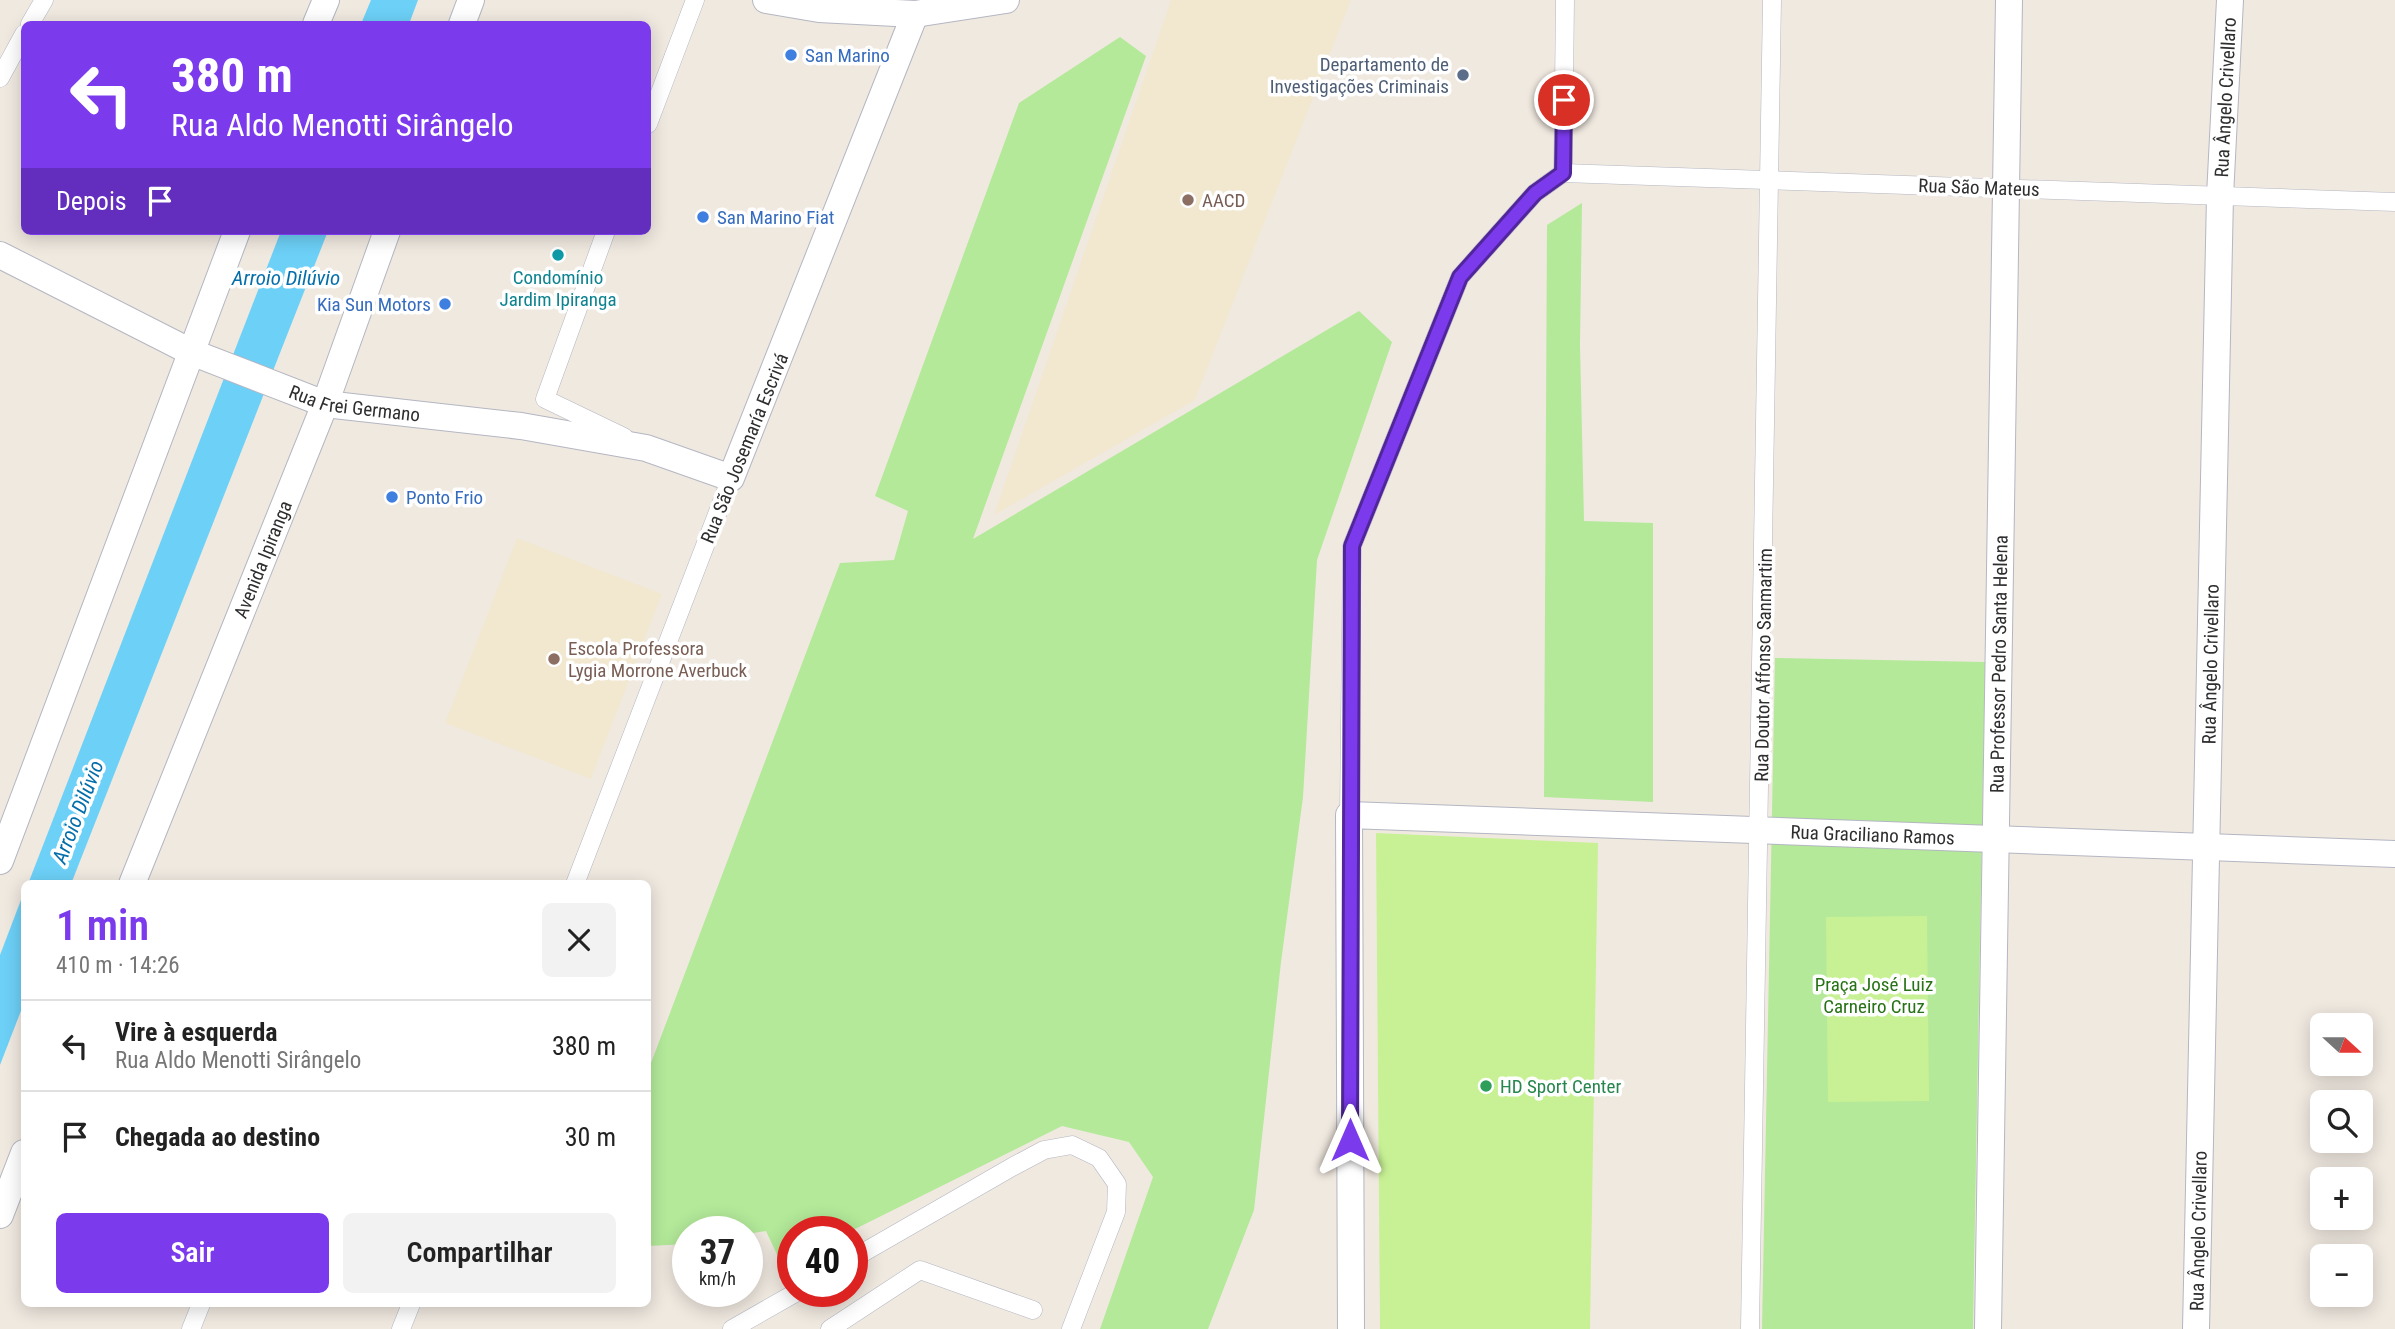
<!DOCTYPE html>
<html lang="pt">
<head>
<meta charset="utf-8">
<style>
	:root { --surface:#fff; --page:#f2f2f2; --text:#222; --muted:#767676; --line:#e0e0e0; --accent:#7c3aed }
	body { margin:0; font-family:"Roboto Condensed",sans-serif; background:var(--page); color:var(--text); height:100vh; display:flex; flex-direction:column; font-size:26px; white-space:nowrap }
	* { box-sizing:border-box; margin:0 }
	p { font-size:23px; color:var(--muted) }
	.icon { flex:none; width:38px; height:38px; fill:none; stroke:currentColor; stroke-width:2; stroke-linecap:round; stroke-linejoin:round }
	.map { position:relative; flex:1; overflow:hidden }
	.panel { position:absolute; left:21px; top:880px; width:630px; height:427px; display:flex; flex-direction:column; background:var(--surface); border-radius:10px; box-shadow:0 4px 18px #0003 }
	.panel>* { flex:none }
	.hud { position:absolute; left:21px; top:21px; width:630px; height:214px; border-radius:10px; box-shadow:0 4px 18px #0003; background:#7c3aed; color:#fff; overflow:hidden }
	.needle { width:46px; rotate:111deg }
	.tools { position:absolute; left:2310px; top:1013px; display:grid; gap:14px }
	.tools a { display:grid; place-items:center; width:63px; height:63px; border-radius:10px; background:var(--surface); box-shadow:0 4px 18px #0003; font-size:35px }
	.speed { position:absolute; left:672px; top:1216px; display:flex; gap:14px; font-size:35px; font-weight:700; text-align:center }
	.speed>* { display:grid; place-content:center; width:91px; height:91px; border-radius:50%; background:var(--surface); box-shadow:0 4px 18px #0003; line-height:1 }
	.speed small { font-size:18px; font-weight:400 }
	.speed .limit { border:10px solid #d22; background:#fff; color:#111 }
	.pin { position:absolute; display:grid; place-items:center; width:60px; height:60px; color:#fff; margin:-30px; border:4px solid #fff; border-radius:50%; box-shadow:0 2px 7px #0007 }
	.me { position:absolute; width:77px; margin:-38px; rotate:0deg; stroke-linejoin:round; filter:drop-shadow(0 0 5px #0008) }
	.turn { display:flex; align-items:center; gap:24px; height:147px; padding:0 35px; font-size:32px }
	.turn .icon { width:91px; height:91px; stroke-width:2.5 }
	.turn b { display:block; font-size:49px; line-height:60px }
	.then { display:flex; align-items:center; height:66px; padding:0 35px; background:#0003; gap:14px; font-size:26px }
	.round { display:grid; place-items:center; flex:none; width:74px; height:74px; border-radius:10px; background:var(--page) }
	.overview { display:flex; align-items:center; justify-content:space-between; height:119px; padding:0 35px }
	h1 { font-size:42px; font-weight:600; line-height:52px; color:var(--accent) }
	.cta { display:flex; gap:14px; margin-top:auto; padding:14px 35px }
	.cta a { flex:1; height:80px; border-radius:10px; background:var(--accent); color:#fff; font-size:28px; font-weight:600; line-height:80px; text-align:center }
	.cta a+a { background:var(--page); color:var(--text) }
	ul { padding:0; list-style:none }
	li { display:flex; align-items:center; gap:21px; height:91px; padding:0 35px; border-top:2px solid var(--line) }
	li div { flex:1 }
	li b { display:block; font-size:26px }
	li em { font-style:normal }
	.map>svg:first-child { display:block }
	.education { fill:#f2e7cf }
	.green { fill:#b3e999 }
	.pitch { fill:#c8f195 }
	.water { fill:#6dd0f7 }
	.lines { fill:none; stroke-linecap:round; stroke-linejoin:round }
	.street-casing { stroke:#b4b6c2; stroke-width:19 }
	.secondary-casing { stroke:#b4b6c2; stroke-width:28 }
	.street { stroke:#fff; stroke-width:18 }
	.secondary { stroke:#fff; stroke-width:26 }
	.route-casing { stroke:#51269a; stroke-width:18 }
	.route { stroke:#7c3aed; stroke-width:12 }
	.shop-dot { fill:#3f7fe0; stroke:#fff; stroke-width:2.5 }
	.service-dot { fill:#5c6f8a; stroke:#fff; stroke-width:2.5 }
	.education-dot { fill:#8d6e63; stroke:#fff; stroke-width:2.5 }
	.culture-dot { fill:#0f9aa8; stroke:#fff; stroke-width:2.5 }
	.leisure-dot { fill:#2e9e5b; stroke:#fff; stroke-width:2.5 }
	.labels { text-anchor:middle; stroke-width:7; stroke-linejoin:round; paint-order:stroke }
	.shop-label { font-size:19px; fill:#366cbe; stroke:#fff; text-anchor:start }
	.service-label { font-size:19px; fill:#4e5e75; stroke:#fff; text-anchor:end }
	.street-label { font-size:19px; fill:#2e2e2e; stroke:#fff }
	.education-label { font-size:19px; fill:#785e54; stroke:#fff; text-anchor:start }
	.culture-label { font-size:19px; fill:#0d838f; stroke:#fff }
	.park-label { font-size:19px; fill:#277216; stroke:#fff }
	.leisure-label { font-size:19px; fill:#27864d; stroke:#fff; text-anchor:start }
	.water-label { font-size:21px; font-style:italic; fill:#046eab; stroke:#fff }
</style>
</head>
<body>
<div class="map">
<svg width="2395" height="1329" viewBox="0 0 2395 1329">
	<rect width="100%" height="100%" fill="#f0e9e0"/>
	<!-- education -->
	<g class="education">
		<path d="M 1171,0 L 1351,0 L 1195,400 L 994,515 Z"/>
		<path d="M 517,538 L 662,594 L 591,779 L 445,723 Z"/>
	</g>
	<!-- green -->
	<g class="green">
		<path d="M 1120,37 L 1146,56 L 973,539 L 1359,311 L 1392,342 L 1317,560 L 1303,797 L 1281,962 L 1254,1210 L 1208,1329 L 1100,1329 L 1153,1177 L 1129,1142 L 1062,1126 L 849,1232 L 793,1232 L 793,1260 L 782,1265 L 766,1231 L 747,1234 L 688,1232 L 688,1244 L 648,1246 L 648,1071 L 840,563 L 894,560 L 908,511 L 875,496 L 1019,103 Z"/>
		<path d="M 1582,203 L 1580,345 L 1584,521 L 1653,523 L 1653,802 L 1544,797 L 1547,225 Z"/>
		<path d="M 1775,658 L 1985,662 L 1973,1329 L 1762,1329 Z"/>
	</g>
	<!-- pitch -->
	<g class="pitch">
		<path d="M 1376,833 L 1598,843 L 1590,1329 L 1380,1329 Z"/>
		<path d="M 1927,916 L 1929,1101 L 1828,1102 L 1826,917 Z"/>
	</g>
	<!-- water -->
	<g class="water">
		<path d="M 371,0 L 418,0 L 409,24 L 361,24 Z"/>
		<path d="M 281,231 L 328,231 L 71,884 L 28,884 Z"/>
		<path d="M 24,892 L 24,1003 L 0,1065 L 0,955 Z"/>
	</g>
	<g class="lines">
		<defs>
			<g id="street">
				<path d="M 30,24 L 44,0"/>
				<path d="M 0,78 L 24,34"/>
				<path d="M 648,124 L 695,0"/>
				<path d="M 1563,173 L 2395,202"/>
				<path d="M 1563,173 L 1565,0"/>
				<path d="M 606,231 L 545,399 L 624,437"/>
				<path d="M 1349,815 L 1352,546 L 1460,277 L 1535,193 L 1563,173"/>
				<path d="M 575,884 L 731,478"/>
				<path d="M 852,1259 L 1012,1167 L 1044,1150 L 1072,1145 L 1099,1158 L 1117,1184 L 1116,1212 L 1071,1329"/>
				<path d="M 191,1329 L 201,1304"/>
				<path d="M 401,1329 L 411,1304"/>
				<path d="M 732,1329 L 797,1292"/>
				<path d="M 830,1329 L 920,1270 L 1033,1310"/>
				<path d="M 1750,1329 L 1772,0"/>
			</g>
			<g id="secondary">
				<path d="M 766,0 L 819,9 L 915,14 L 1006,0"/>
				<path d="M 316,24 L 326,0"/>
				<path d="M 462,24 L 471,0"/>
				<path id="s1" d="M 0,255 L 191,352 L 325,404 L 521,426 L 646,448 L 731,478 L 915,14"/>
				<path d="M 0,861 L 237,231"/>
				<path id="s2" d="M 132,884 L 325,404 L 387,231"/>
				<path d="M 0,1215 L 24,1153"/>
				<path id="s3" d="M 1351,1329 L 1349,815 L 2395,854"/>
				<path id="s4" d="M 1988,1329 L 2009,0"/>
				<path id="s5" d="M 2196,1329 L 2220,196 L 2230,0"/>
			</g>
		</defs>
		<!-- street casing -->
		<use href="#street" class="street-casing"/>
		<!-- secondary casing -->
		<use href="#secondary" class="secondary-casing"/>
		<!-- street -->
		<use href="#street" class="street"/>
		<!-- secondary -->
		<use href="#secondary" class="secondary"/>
	</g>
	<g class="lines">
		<defs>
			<path id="route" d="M 1350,1140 L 1352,546 L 1460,277 L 1535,193 L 1563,173 L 1564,100"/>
		</defs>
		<!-- route casing -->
		<use href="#route" class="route-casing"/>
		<!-- route -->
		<use href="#route" class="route"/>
	</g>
	<!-- markers -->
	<g class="shop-dot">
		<circle cx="791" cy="55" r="7"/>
		<circle cx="703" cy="217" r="7"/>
		<circle cx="445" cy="304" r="7"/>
		<circle cx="392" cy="497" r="7"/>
	</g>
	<circle class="service-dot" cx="1463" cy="75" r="7"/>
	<g class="education-dot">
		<circle cx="1188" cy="200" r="7"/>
		<circle cx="554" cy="659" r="7"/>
	</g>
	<circle class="culture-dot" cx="558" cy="255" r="7"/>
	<circle class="leisure-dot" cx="1486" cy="1086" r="7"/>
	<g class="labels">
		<!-- shop labels -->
		<g class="shop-label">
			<text x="805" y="62">San Marino</text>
			<text x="717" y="224">San Marino Fiat</text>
			<text x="431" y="311" text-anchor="end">Kia Sun Motors</text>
			<text x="406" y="504">Ponto Frio</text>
		</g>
		<!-- service labels -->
		<g class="service-label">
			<text x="1449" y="71">Departamento de<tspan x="1449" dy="22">Investigações Criminais</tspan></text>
		</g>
		<!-- street labels -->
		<g class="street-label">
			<text dy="7" stroke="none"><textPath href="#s5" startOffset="1232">Rua Ângelo Crivellaro</textPath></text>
			<text transform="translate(1979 187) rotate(2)" y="7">Rua São Mateus</text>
			<text dy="7" stroke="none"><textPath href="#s1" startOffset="387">Rua Frei Germano</textPath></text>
			<text transform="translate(744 448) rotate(-68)" y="7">Rua São Josemaría Escrivá</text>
			<text dy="7" stroke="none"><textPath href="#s2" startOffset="350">Avenida Ipiranga</textPath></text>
			<text dy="7" stroke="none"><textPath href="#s5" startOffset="665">Rua Ângelo Crivellaro</textPath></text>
			<text transform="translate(1763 665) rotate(-89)" y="7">Rua Doutor Affonso Sanmartim</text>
			<text dy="7" stroke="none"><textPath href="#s4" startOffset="665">Rua Professor Pedro Santa Helena</textPath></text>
			<text dy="7" stroke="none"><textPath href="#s3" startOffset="1038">Rua Graciliano Ramos</textPath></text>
			<text dy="7" stroke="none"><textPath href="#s5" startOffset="98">Rua Ângelo Crivellaro</textPath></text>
		</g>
		<!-- education labels -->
		<g class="education-label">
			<text x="1202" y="207">AACD</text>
			<text x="568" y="655">Escola Professora<tspan x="568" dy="22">Lygia Morrone Averbuck</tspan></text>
		</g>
		<!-- culture labels -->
		<g class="culture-label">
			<text x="558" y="284">Condomínio<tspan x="558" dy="22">Jardim Ipiranga</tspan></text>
		</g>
		<!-- park labels -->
		<g class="park-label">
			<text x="1874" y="991">Praça José Luiz<tspan x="1874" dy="22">Carneiro Cruz</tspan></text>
		</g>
		<!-- leisure labels -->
		<g class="leisure-label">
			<text x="1500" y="1093">HD Sport Center</text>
		</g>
		<!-- water labels -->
		<g class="water-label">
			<text x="286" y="285">Arroio Dilúvio</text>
			<text transform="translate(78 812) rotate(-69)" y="7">Arroio Dilúvio</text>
		</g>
	</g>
</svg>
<div class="tools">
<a><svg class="needle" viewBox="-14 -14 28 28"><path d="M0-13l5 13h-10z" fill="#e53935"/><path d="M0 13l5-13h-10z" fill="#767676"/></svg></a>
<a><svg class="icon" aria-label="search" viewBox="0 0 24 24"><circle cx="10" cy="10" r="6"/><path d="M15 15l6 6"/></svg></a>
<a>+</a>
<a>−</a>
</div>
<div class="speed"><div>37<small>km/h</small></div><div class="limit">40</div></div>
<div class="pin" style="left:1564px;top:100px;background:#d93025"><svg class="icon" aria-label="arrive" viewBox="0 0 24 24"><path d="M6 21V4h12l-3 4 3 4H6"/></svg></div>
<svg class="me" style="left:1350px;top:1140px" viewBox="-20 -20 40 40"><path d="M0-17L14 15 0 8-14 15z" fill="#7c3aed" stroke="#fff" stroke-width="4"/></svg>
<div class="hud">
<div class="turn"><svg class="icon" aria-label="left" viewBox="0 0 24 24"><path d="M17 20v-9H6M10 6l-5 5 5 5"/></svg><div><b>380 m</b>Rua Aldo Menotti Sirângelo</div></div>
<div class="then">Depois<svg class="icon" aria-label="arrive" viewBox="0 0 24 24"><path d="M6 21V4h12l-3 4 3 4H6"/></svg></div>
</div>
<section class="panel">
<div class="overview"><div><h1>1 min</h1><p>410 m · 14:26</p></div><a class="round"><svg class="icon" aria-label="close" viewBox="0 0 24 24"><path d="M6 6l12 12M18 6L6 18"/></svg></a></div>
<ul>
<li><svg class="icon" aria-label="left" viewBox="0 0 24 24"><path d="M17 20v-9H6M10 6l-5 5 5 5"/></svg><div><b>Vire à esquerda</b><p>Rua Aldo Menotti Sirângelo</p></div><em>380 m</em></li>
<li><svg class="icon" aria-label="arrive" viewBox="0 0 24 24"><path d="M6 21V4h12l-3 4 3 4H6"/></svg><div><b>Chegada ao destino</b></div><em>30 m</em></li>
</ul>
<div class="cta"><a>Sair</a><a>Compartilhar</a></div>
</section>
</div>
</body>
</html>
